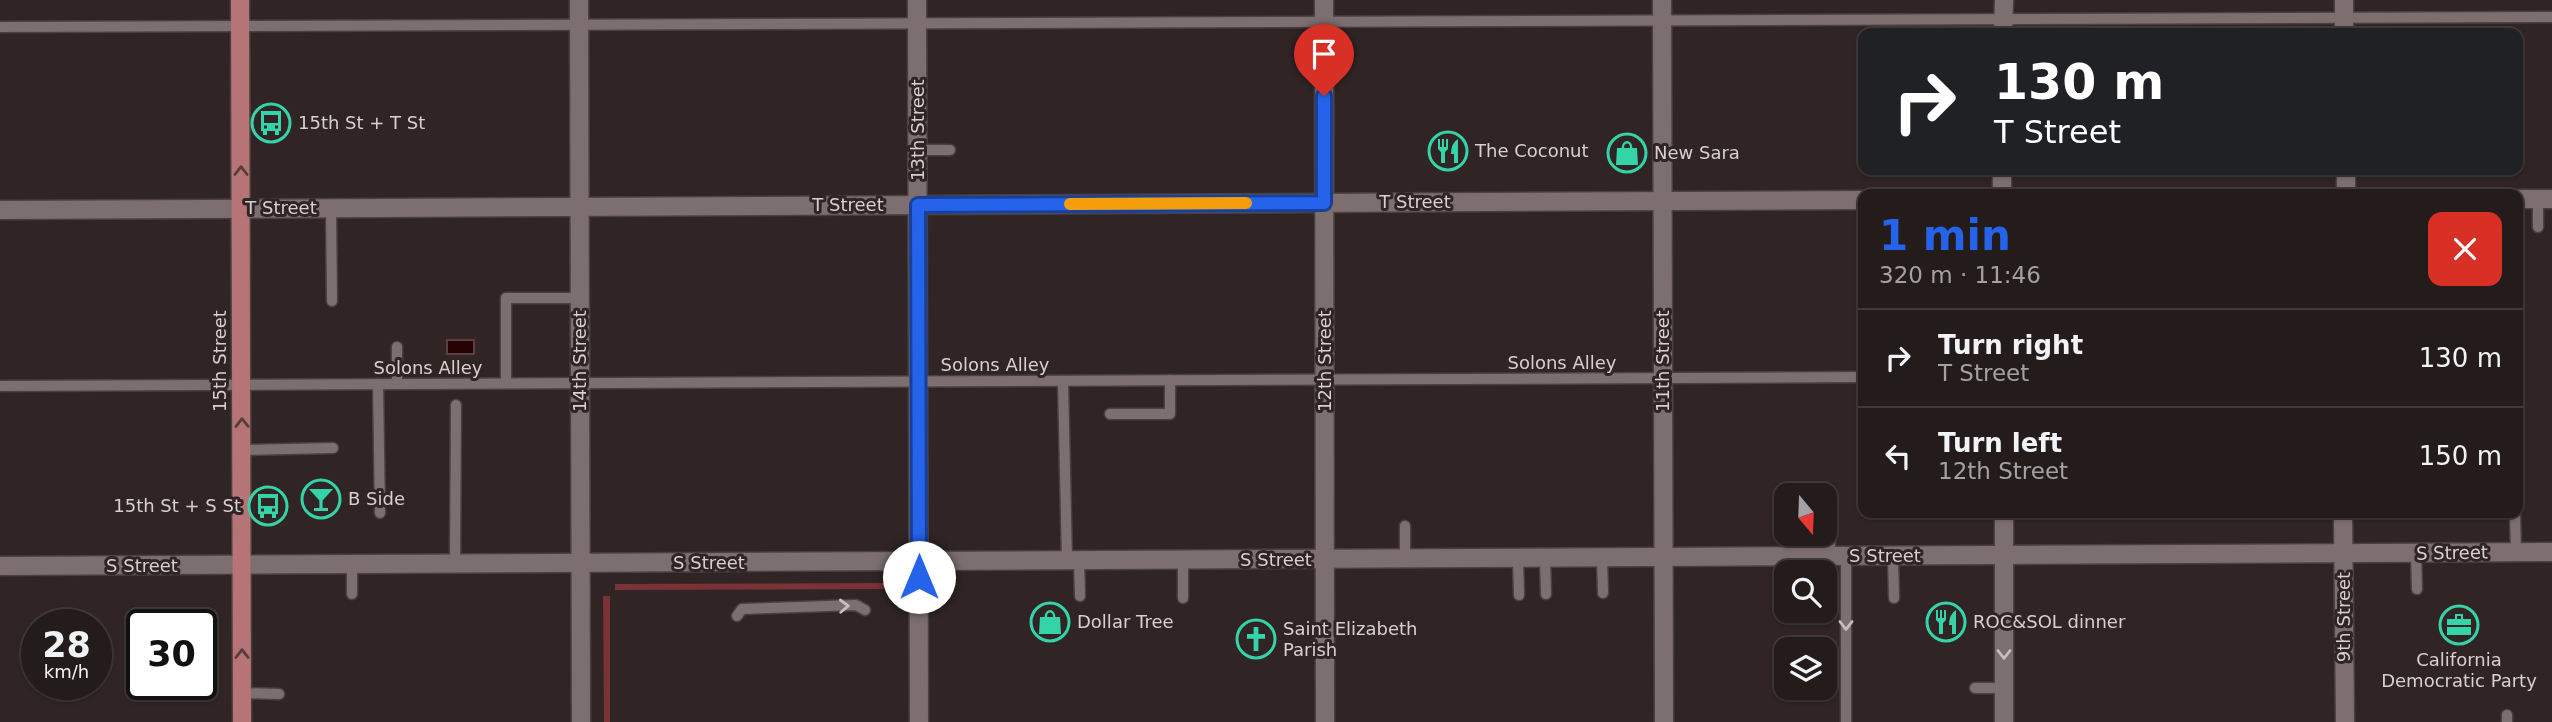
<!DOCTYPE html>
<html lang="en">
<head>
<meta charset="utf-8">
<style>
	:root { --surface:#241b1b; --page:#2c2424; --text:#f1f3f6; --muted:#a3a1a3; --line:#41393a; --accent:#2563eb }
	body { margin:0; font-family:"DejaVu Sans",sans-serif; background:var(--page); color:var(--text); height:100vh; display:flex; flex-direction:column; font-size:26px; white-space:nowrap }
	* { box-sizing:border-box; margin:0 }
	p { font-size:23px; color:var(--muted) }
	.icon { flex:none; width:38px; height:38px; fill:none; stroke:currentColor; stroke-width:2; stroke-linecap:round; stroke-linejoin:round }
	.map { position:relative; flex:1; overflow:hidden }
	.details { position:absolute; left:1858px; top:189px; width:665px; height:329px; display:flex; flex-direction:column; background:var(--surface); border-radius:14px; box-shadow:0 2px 5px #0004,0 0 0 2px var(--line) }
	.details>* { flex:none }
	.banner { position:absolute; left:1858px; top:28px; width:665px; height:147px; border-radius:14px; box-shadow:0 2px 5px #0004,0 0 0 2px var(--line); background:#202124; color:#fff; overflow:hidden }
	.needle { width:46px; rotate:161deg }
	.tools { position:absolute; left:1774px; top:483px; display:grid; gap:14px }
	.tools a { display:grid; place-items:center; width:63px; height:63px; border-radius:14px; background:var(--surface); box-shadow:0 2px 5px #0004,0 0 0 2px var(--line); font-size:35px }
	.speed { position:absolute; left:21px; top:609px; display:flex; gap:14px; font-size:35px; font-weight:700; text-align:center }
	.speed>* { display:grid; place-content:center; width:91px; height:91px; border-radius:50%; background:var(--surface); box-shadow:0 2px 5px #0004,0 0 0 2px var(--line); line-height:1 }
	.speed small { font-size:18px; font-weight:400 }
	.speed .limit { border:4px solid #111; border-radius:10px; background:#fff; color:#111 }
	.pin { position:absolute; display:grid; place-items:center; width:60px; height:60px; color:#fff; margin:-72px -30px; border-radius:50% 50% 50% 0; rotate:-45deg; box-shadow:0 0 7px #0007 }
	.pin .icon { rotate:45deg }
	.me { position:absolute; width:77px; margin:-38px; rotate:0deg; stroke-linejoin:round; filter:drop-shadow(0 0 5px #0008) }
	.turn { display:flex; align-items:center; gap:24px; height:147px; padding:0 21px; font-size:32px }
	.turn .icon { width:91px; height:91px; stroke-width:2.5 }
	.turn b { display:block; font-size:49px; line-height:60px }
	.round { display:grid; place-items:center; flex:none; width:74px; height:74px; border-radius:14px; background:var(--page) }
	.summary { display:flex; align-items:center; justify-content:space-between; height:119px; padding:0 21px }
	h1 { font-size:42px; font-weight:700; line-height:52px; color:var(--accent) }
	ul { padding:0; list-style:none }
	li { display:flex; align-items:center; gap:21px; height:98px; padding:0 21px; border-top:2px solid var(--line) }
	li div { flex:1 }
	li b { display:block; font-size:26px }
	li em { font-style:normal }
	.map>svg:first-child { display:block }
	.green { fill:#7b3236 }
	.water { fill:#260205; stroke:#5b4042; stroke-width:2 }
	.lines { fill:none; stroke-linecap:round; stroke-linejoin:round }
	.lane-casing { stroke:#494040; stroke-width:13 }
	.street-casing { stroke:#494040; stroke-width:21 }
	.secondary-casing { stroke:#494040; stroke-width:21 }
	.primary-casing { stroke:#494040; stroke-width:21 }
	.lane { stroke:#7d6f6f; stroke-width:10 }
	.street { stroke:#7d6f6f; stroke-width:18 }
	.secondary { stroke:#7d6f6f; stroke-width:18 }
	.primary { stroke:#b77476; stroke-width:18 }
	.oneway { stroke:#583c3d }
	.oneway2 { stroke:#c6bdbd }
	.route-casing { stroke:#184099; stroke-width:18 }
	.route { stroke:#2563eb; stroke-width:12 }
	.slow { stroke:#f59e0b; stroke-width:12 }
	.labels { text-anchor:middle; stroke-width:6; stroke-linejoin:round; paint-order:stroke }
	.poi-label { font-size:18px; fill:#d8d0d0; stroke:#302424; text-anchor:start }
	.street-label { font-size:18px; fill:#d8d0d0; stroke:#302424 }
</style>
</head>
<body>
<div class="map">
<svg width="2552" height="722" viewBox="0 0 2552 722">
	<rect width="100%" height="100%" fill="#302424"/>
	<!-- green -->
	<g class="green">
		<path d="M 891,583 L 891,589 L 615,590 L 615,584 Z"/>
		<path d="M 603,596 L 610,596 L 610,722 L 604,722 Z"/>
	</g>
	<!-- water -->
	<rect class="water" x="447" y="340" width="27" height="14"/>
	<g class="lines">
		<defs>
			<g id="lane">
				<path d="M 0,27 L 2552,17"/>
				<path d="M 917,150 L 950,150"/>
				<path d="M 2538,199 L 2538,227"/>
				<path d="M 331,208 L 332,301"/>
				<path d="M 1063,381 L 1067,561"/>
				<path d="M 506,383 L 506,298 L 579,298"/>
				<path d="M 378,384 L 380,513"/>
				<path d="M 397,384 L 397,347"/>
				<path d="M 0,386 L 1864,377"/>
				<path d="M 1110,414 L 1170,414 L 1170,380"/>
				<path d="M 242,450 L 333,448"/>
				<path d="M 2515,513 L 2516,552"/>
				<path d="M 1830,525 L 1830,557"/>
				<path d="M 1405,526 L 1405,559"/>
				<path d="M 2416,554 L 2417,589"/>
				<path d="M 1893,556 L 1894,598"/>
				<path d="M 1518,558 L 1519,595"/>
				<path d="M 1545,558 L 1546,594"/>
				<path d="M 1602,558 L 1603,593"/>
				<path d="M 1183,560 L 1183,598"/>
				<path d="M 1079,561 L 1080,596"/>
				<path d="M 352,564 L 352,594"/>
				<path d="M 455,564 L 456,405"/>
				<path d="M 737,616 L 742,609 L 856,605 L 865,610"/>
				<path d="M 1975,688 L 2004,688"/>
				<path d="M 242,693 L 279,694"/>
				<path d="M 2507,715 L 2507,722"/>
				<path d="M 1846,722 L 1846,557"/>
			</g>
			<g id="street">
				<path d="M 579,0 L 581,722"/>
				<path d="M 917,0 L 919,722"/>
				<path d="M 1324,0 L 1325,722"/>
				<path d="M 1662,0 L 1664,722"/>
				<path d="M 0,566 L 2552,552"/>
			</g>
			<g id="secondary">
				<path d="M 2344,0 L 2344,33"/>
				<path d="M 2003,33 L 2004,0"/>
				<path d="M 2002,170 L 2002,194"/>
				<path d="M 2346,170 L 2346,194"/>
				<path d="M 2518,199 L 2552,199"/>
				<path d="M 0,210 L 1864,200"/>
				<path d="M 2004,513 L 2004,722"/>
				<path d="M 2343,513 L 2345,722"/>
			</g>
			<path id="primary" d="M 240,0 L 242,722"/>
		</defs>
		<!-- lane casing -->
		<use href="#lane" class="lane-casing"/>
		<!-- street casing -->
		<use href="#street" class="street-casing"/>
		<!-- secondary casing -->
		<use href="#secondary" class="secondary-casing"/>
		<!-- primary casing -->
		<use href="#primary" class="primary-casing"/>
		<!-- lane -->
		<use href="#lane" class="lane"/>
		<!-- street -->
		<use href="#street" class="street"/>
		<!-- secondary -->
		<use href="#secondary" class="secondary"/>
		<!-- primary -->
		<use href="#primary" class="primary"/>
	</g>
	<!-- one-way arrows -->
	<defs><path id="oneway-chevron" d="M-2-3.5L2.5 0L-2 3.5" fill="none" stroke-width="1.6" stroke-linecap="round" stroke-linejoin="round" transform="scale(1.75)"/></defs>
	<g class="oneway">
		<use href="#oneway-chevron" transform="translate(241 171) rotate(-90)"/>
		<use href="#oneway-chevron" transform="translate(242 423) rotate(-91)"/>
		<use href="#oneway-chevron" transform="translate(242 654) rotate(-90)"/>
	</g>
	<g class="oneway2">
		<use href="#oneway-chevron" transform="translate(844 606) rotate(-2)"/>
		<use href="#oneway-chevron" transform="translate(1846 625) rotate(90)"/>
		<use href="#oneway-chevron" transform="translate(2004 654) rotate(90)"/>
	</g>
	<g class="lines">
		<defs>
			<path id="route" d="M 919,577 L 918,205 L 1324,203 L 1324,96"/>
		</defs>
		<!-- route casing -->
		<use href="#route" class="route-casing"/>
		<!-- route -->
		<use href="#route" class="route"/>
		<!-- slow -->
		<path class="slow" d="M 1070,204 L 1246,203"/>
	</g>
	<!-- icons -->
	<defs>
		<symbol id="bus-ring" viewBox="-11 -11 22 22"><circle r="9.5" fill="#302424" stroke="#34d4a8" stroke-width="1.5"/><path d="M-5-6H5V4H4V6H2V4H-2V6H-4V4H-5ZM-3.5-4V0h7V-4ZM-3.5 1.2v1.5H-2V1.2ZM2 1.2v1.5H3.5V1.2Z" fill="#34d4a8"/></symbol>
		<symbol id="restaurant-ring" viewBox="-11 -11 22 22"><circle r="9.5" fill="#302424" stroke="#34d4a8" stroke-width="1.5"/><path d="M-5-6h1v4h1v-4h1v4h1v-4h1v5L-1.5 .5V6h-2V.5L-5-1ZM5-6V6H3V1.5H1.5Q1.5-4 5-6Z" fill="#34d4a8"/></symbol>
		<symbol id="shop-ring" viewBox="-11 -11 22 22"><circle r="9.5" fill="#302424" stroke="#34d4a8" stroke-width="1.5"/><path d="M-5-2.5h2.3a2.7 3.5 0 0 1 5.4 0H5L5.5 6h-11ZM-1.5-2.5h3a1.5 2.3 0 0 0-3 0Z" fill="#34d4a8"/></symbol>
		<symbol id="bar-ring" viewBox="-11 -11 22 22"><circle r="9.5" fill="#302424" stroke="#34d4a8" stroke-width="1.5"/><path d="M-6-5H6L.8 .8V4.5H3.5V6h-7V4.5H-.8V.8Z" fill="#34d4a8"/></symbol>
		<symbol id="office-ring" viewBox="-11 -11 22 22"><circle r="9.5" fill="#302424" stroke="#34d4a8" stroke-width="1.5"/><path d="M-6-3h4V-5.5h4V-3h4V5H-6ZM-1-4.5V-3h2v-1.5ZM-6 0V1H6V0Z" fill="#34d4a8"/></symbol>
		<symbol id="church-ring" viewBox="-11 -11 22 22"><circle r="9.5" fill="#302424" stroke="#34d4a8" stroke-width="1.5"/><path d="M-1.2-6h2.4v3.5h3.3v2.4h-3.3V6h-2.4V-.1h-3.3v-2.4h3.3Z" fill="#34d4a8"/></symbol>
	</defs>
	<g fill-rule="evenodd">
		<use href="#bus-ring" x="249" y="101" width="44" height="44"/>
		<use href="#restaurant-ring" x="1426" y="129" width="44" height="44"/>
		<use href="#shop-ring" x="1605" y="131" width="44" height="44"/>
		<use href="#bar-ring" x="299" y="477" width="44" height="44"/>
		<use href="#bus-ring" x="246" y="484" width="44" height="44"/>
		<use href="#shop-ring" x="1028" y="600" width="44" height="44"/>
		<use href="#restaurant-ring" x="1924" y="600" width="44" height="44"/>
		<use href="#office-ring" x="2437" y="603" width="44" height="44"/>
		<use href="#church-ring" x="1234" y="617" width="44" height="44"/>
	</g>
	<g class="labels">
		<!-- poi labels -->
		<g class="poi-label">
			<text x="298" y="129">15th St + T St</text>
			<text x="1475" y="157">The Coconut</text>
			<text x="1654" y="159">New Sara</text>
			<text x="348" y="505">B Side</text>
			<text x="241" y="512" text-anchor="end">15th St + S St</text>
			<text x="1077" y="628">Dollar Tree</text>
			<text x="1973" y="628">ROC&amp;SOL dinner</text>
			<text x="1283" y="635">Saint Elizabeth<tspan x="1283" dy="21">Parish</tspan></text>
			<text x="2459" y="666" text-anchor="middle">California<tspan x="2459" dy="21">Democratic Party</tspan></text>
		</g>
		<!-- street labels -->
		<g class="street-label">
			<text transform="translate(918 130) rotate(-90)" y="6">13th Street</text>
			<text x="1415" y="208">T Street</text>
			<text x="848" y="211">T Street</text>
			<text x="281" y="214">T Street</text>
			<text transform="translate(220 361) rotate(-90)" y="6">15th Street</text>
			<text transform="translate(580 361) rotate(-90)" y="6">14th Street</text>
			<text transform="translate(1325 361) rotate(-90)" y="6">12th Street</text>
			<text transform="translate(1663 361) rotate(-90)" y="6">11th Street</text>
			<text x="1562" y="369">Solons Alley</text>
			<text x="995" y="371">Solons Alley</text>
			<text x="428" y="374">Solons Alley</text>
			<text transform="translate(2452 553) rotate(-1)" y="6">S Street</text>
			<text x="1885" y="562">S Street</text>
			<text x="1276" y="566">S Street</text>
			<text x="709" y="569">S Street</text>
			<text x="142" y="572">S Street</text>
			<text transform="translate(2344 617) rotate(-90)" y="6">9th Street</text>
		</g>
	</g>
</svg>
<div class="tools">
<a><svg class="needle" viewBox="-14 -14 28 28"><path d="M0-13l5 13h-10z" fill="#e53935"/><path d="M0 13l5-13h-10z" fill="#a3a1a3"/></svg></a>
<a><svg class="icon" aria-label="search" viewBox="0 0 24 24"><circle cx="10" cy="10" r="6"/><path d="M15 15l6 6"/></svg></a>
<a><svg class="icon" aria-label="layers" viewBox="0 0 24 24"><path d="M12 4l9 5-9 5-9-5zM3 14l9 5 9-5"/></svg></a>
</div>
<div class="speed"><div>28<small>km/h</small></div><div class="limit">30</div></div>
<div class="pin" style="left:1324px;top:96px;background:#d93025"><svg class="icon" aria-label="arrive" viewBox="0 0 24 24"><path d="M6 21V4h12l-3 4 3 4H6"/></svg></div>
<svg class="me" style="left:919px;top:577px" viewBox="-20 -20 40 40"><circle r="19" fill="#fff"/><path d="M0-13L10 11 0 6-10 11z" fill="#2563eb"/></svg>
<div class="banner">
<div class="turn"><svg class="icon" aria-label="right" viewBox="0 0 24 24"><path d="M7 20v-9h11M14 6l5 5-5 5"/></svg><div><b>130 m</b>T Street</div></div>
</div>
<section class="details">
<div class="summary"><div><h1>1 min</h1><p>320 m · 11:46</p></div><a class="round" style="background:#d93025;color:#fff"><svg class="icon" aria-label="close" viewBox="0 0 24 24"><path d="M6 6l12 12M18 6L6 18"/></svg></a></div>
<ul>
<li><svg class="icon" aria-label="right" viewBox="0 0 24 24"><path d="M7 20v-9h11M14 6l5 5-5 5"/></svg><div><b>Turn right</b><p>T Street</p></div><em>130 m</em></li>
<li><svg class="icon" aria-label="left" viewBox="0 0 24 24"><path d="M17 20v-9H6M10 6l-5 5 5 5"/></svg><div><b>Turn left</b><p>12th Street</p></div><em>150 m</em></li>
</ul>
</section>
</div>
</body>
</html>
